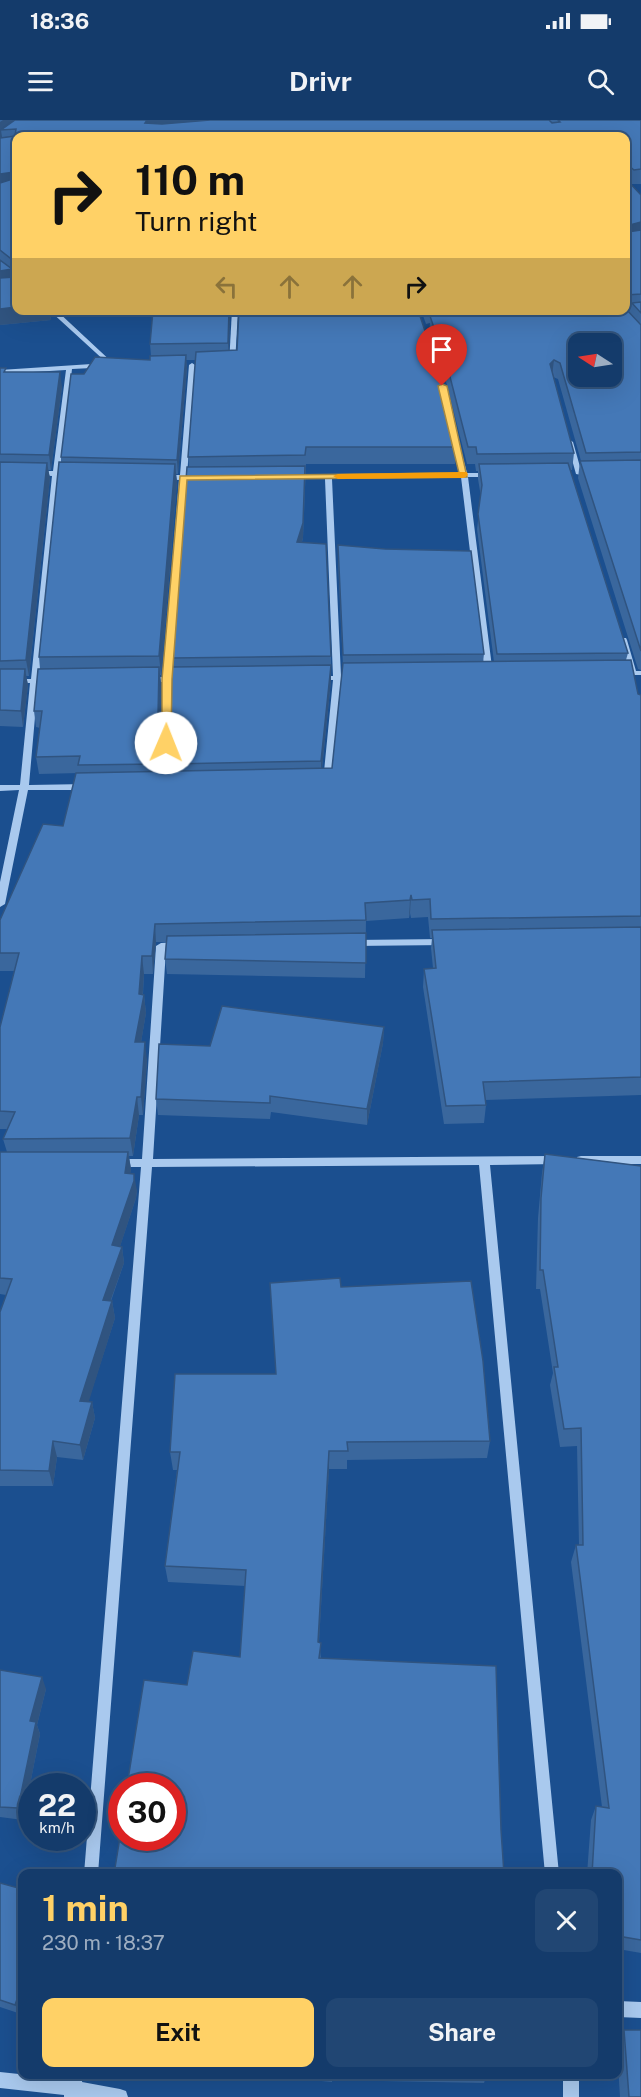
<!DOCTYPE html>
<html lang="en">
<head>
<meta charset="utf-8">
<style>
	:root { --surface:#143b6b; --page:#214673; --text:#f1f3f6; --muted:#9dadc1; --line:#33557e; --accent:#ffd166 }
	body { margin:0; font-family:"Public Sans",sans-serif; background:var(--page); color:var(--text); height:100vh; display:flex; flex-direction:column; font-size:22px; white-space:nowrap }
	* { box-sizing:border-box; margin:0 }
	p { font-size:20px; color:var(--muted) }
	.icon { flex:none; width:33px; height:33px; fill:none; stroke:currentColor; stroke-width:2; stroke-linecap:round; stroke-linejoin:round }
	.map { position:relative; flex:1; overflow:hidden }
	.side { position:absolute; left:18px; top:1749px; width:604px; height:210px; display:flex; flex-direction:column; background:var(--surface); border-radius:12px; box-shadow:0 6px 24px #0002,0 0 0 2px var(--line) }
	.side>* { flex:none }
	.hud { position:absolute; left:12px; top:12px; width:618px; height:183px; border-radius:12px; box-shadow:0 6px 24px #0002,0 0 0 2px var(--line); background:#ffd166; color:#111; overflow:hidden }
	.needle { width:39px; rotate:282deg }
	.buttons { position:absolute; left:568px; top:213px; display:grid; gap:12px }
	.buttons a { display:grid; place-items:center; width:54px; height:54px; border-radius:12px; background:var(--surface); box-shadow:0 6px 24px #0002,0 0 0 2px var(--line); font-size:30px }
	.speed { position:absolute; left:18px; top:1653px; display:flex; gap:12px; font-size:30px; font-weight:700; text-align:center }
	.speed>* { display:grid; place-content:center; width:78px; height:78px; border-radius:50%; background:var(--surface); box-shadow:0 6px 24px #0002,0 0 0 2px var(--line); line-height:1 }
	.speed small { font-size:15px; font-weight:400 }
	.speed .limit { border:9px solid #d22; background:#fff; color:#111 }
	.pin { position:absolute; display:grid; place-items:center; width:51px; height:51px; color:#fff; margin:-62px -26px; border-radius:50% 50% 50% 0; rotate:-45deg; box-shadow:0 0 6px #0007 }
	.pin .icon { rotate:45deg }
	.me { position:absolute; width:66px; margin:-33px; rotate:1deg; stroke-linejoin:round; filter:drop-shadow(0 0 4px #0008) }
	.turn { display:flex; align-items:center; gap:21px; height:126px; padding:0 24px; font-size:27px }
	.turn .icon { width:78px; height:78px; stroke-width:2.5 }
	.turn b { display:block; font-size:42px; line-height:51px }
	.lanes { display:flex; align-items:center; height:57px; padding:0 24px; background:#0003; justify-content:center; gap:30px; direction:ltr }
	.lanes .off { opacity:.35 }
	.round { display:grid; place-items:center; flex:none; width:63px; height:63px; border-radius:12px; background:var(--page) }
	.head { display:flex; align-items:center; justify-content:space-between; height:102px; padding:0 24px }
	h1 { font-size:36px; font-weight:700; line-height:45px; color:var(--accent) }
	.button { display:flex; gap:12px; margin-top:auto; padding:12px 24px }
	.button a { flex:1; height:69px; border-radius:12px; background:var(--accent); color:#111; font-size:24px; font-weight:700; line-height:69px; text-align:center }
	.button a+a { background:var(--page); color:var(--text) }
	.status { display:flex; justify-content:space-between; align-items:center; height:42px; padding:0 30px; background:var(--surface); direction:ltr }
	.status svg { height:16px; fill:currentColor }
	header { display:flex; justify-content:space-between; align-items:center; height:78px; padding:0 24px; background:var(--surface); font-size:27px; font-weight:700 }
	.map>svg:first-child { display:block }
	.lines { fill:none; stroke-linecap:round; stroke-linejoin:round }
	.minor { fill:#a9c9ee; fill-rule:evenodd }
	.wall { fill:#3a679d; fill-rule:evenodd }
	.shaded-wall { fill:#305480 }
	.building { fill:#4478b7; stroke:#305480; stroke-width:1.5; fill-rule:evenodd }
	.route { fill:#ffd166; stroke:#a68842; stroke-width:1.5 }
	.slow { fill:#f59e0b }
</style>
</head>
<body>
<div class="status"><b>18:36</b><svg viewBox="0 0 49 12"><path d="M0 12V9h3v3zM5 12V6h3v6zM10 12V3h3v9zM15 12V0h3v12zM26 1h20v11H26zM47 4h2v5h-2z"/></svg></div>
<header><svg class="icon" aria-label="menu" viewBox="0 0 24 24"><path d="M4 6h16M4 12h16M4 18h16"/></svg>Drivr<svg class="icon" aria-label="search" viewBox="0 0 24 24"><circle cx="10" cy="10" r="6"/><path d="M15 15l6 6"/></svg></header>
<div class="map">
<svg width="641" height="1977" viewBox="0 0 641 1977">
	<rect width="100%" height="100%" fill="#1b4f8f"/>
	<g class="lines">
		<!-- minor -->
		<g class="minor">
			<path d="M 49,190 L 56,190 L 115,245 L 112,247 L 72,249 L 60,352 L 72,352 L 75,354 L 72,356 L 59,356 L 39,559 L 51,559 L 55,561 L 51,563 L 38,563 L 29,665 L 87,664 L 91,667 L 87,670 L 28,670 L 5,784 L 0,787 L 0,762 L 19,670 L 0,671 L 0,665 L 20,665 L 30,563 L 0,563 L 0,559 L 31,559 L 52,356 L 36,355 L 33,353 L 36,351 L 53,351 L 66,250 L 0,254 L 0,250 L 107,243 Z"/>
			<path d="M 232,190 L 238,190 L 235,244 L 232,246 L 229,244 Z"/>
			<path d="M 192,243 L 195,245 L 187,356 L 201,356 L 204,358 L 201,360 L 186,360 L 171,557 L 186,557 L 190,559 L 186,561 L 171,562 L 169,664 L 165,667 L 161,664 L 163,562 L 147,562 L 143,560 L 147,558 L 163,557 L 179,360 L 162,359 L 159,357 L 162,355 L 180,355 L 189,245 Z"/>
			<path d="M 436,247 L 439,249 L 467,353 L 492,353 L 495,355 L 492,357 L 468,357 L 493,555 L 489,557 L 485,555 L 461,357 L 332,359 L 341,556 L 354,556 L 358,558 L 354,560 L 341,560 L 331,662 L 327,665 L 324,664 L 323,662 L 333,560 L 318,560 L 314,558 L 318,556 L 333,556 L 325,359 L 291,359 L 288,357 L 291,355 L 460,353 L 433,249 Z"/>
			<path d="M 570,320 L 573,322 L 582,354 L 581,355 L 576,354 L 567,322 Z"/>
			<path d="M 620,518 L 626,518 L 627,520 L 636,551 L 641,551 L 641,555 L 621,555 L 617,553 L 621,551 L 628,551 L 619,520 Z"/>
			<path d="M 446,819 L 451,822 L 446,825 L 353,826 L 348,823 L 353,820 Z"/>
			<path d="M 179,822 L 184,825 L 182,827 L 166,829 L 153,1039 L 557,1036 L 561,1037 L 562,1040 L 561,1043 L 557,1044 L 490,1045 L 559,1754 L 545,1754 L 479,1045 L 152,1047 L 98,1754 L 84,1754 L 141,1047 L 116,1047 L 112,1046 L 111,1043 L 112,1040 L 116,1039 L 142,1039 L 156,826 L 161,823 Z"/>
			<path d="M 581,1036 L 641,1036 L 641,1044 L 581,1044 L 577,1043 L 576,1040 L 577,1037 Z"/>
			<path d="M 618,1881 L 641,1882 L 641,1898 L 618,1897 Z"/>
			<path d="M 0,1952 L 66,1959 L 67,1954 L 83,1954 L 82,1962 L 120,1969 L 126,1971 L 128,1977 L 64,1977 L 64,1975 L 0,1968 Z"/>
			<rect x="563" y="1954" width="16" height="23"/>
		</g>
	</g>
	<!-- wall -->
	<g class="wall">
		<path d="M 0,0 L 641,0 L 641,64 L 632,64 L 626,60 L 641,75 L 641,550 L 638,549 L 578,358 L 580,341 L 581,341 L 558,259 L 553,257 L 574,333 L 572,350 L 570,350 L 628,533 L 626,540 L 638,574 L 641,575 L 641,975 L 485,980 L 486,985 L 484,1003 L 444,1004 L 423,867 L 424,849 L 433,848 L 431,828 L 432,818 L 430,818 L 428,797 L 411,798 L 410,793 L 409,798 L 366,801 L 365,858 L 167,854 L 165,839 L 166,822 L 156,822 L 153,854 L 144,854 L 143,874 L 144,875 L 146,893 L 141,922 L 147,941 L 143,995 L 139,995 L 133,1036 L 129,1036 L 131,1049 L 130,1053 L 137,1071 L 136,1078 L 120,1126 L 122,1127 L 124,1143 L 111,1181 L 112,1181 L 115,1198 L 88,1282 L 92,1282 L 95,1298 L 83,1340 L 57,1337 L 53,1366 L 0,1366 L 0,1192 L 6,1175 L 0,1174 L 0,1032 L 7,1032 L 3,1019 L 7,1009 L 0,1009 L 0,907 L 15,851 L 0,851 L 0,800 L 63,706 L 79,653 L 39,654 L 36,637 L 40,608 L 36,607 L 34,591 L 40,549 L 39,537 L 61,342 L 61,337 L 84,254 L 150,240 L 151,236 L 150,224 L 230,190 L 229,230 L 457,327 L 455,344 L 306,344 L 303,418 L 302,422 L 331,536 L 331,561 L 322,649 L 332,648 L 343,546 L 338,441 L 338,425 L 484,534 L 483,542 L 494,542 L 477,409 L 481,377 L 478,359 L 478,351 L 476,351 L 475,344 L 467,344 L 447,265 L 429,212 L 430,203 L 426,204 L 421,190 L 626,190 L 626,16 L 16,16 L 16,190 L 49,190 L 51,200 L 0,205 ZM 186,240 L 196,240 L 188,337 L 189,347 L 172,538 L 173,547 L 170,644 L 170,651 L 159,652 L 161,563 L 160,555 L 161,555 L 177,362 L 176,354 L 178,354 L 187,248 Z"/>
		<path d="M 0,248 L 6,252 L 62,267 L 51,350 L 48,350 L 50,358 L 29,556 L 26,556 L 28,565 L 23,607 L 0,606 Z"/>
		<path d="M 384,907 L 383,923 L 367,1005 L 271,992 L 270,999 L 158,995 L 156,979 L 210,926 Z"/>
		<path d="M 545,1034 L 641,1046 L 641,1833 L 618,1829 L 618,1754 L 587,1754 L 591,1700 L 596,1686 L 602,1687 L 571,1442 L 576,1425 L 579,1425 L 577,1326 L 560,1327 L 550,1265 L 553,1253 L 540,1169 L 536,1169 L 538,1098 L 542,1053 Z"/>
		<path d="M 341,1167 L 490,1321 L 487,1338 L 347,1340 L 347,1349 L 329,1349 L 319,1522 L 321,1538 L 501,1710 L 187,1565 L 240,1537 L 245,1466 L 168,1462 L 165,1446 L 177,1350 L 173,1350 L 170,1332 L 275,1254 Z"/>
		<path d="M 0,1550 L 46,1569 L 37,1605 L 40,1614 L 23,1700 L 0,1697 Z"/>
		<path d="M 0,1763 L 22,1769 L 22,1889 L 21,1894 L 0,1887 Z"/>
		<path d="M 624,1910 L 641,1977 L 620,1977 L 618,1945 L 618,1920 Z"/>
		<path d="M 248,1954 L 487,1954 L 484,1963 L 332,1960 L 332,1962 Z"/>
	</g>
	<!-- shaded-wall -->
	<g class="shaded-wall">
		<path d="M 3,0 L 24,0 L 1,10 L 2,17 L 0,18 L 0,2 Z"/>
		<path d="M 147,0 L 310,0 L 147,16 L 145,3 Z"/>
		<path d="M 14,52 L 16,67 L 0,70 L 0,54 Z"/>
		<path d="M 641,102 L 641,117 L 626,121 L 626,106 Z"/>
		<path d="M 12,149 L 14,165 L 0,167 L 0,151 Z"/>
		<path d="M 16,187 L 16,190 L 49,190 L 51,200 L 0,205 L 0,189 Z"/>
		<path d="M 229,190 L 230,190 L 229,240 L 228,223 Z"/>
		<path d="M 186,235 L 187,248 L 178,354 L 177,340 Z"/>
		<path d="M 554,240 L 552,256 L 550,244 Z"/>
		<path d="M 60,252 L 62,267 L 51,350 L 49,335 Z"/>
		<path d="M 47,343 L 50,358 L 29,556 L 26,540 Z"/>
		<path d="M 175,344 L 177,362 L 161,555 L 159,536 Z"/>
		<path d="M 305,346 L 303,418 L 297,437 L 297,422 Z"/>
		<path d="M 331,545 L 331,561 L 321,658 L 321,641 Z"/>
		<path d="M 159,547 L 161,563 L 159,661 L 157,644 Z"/>
		<path d="M 25,549 L 28,565 L 23,607 L 21,591 Z"/>
		<path d="M 411,775 L 410,793 L 409,798 L 410,780 Z"/>
		<path d="M 155,804 L 156,822 L 153,854 L 152,836 Z"/>
		<path d="M 142,836 L 144,854 L 142,884 L 144,875 L 146,893 L 138,940 L 135,922 Z"/>
		<path d="M 384,907 L 383,923 L 367,1005 L 367,989 Z"/>
		<path d="M 145,922 L 147,941 L 143,995 L 141,977 Z"/>
		<path d="M 137,977 L 139,995 L 133,1036 L 130,1018 Z"/>
		<path d="M 128,1032 L 131,1049 L 128,1070 L 125,1053 Z"/>
		<path d="M 134,1054 L 137,1071 L 136,1078 L 115,1142 L 112,1125 Z"/>
		<path d="M 122,1127 L 124,1143 L 105,1196 L 103,1180 Z"/>
		<path d="M 112,1181 L 115,1198 L 84,1297 L 80,1281 Z"/>
		<path d="M 92,1282 L 95,1298 L 83,1340 L 80,1325 Z"/>
		<path d="M 53,1321 L 57,1337 L 53,1366 L 49,1351 Z"/>
		<path d="M 329,1331 L 329,1349 L 318,1538 L 318,1522 Z"/>
		<path d="M 42,1557 L 46,1569 L 37,1605 L 40,1614 L 23,1700 L 18,1688 L 30,1601 Z"/>
		<path d="M 22,1865 L 22,1889 L 21,1894 L 15,1885 Z"/>
	</g>
	<!-- building -->
	<g class="building">
		<path d="M 15,0 L 147,0 L 145,3 L 162,4 L 210,0 L 549,0 L 552,3 L 560,2 L 558,0 L 641,0 L 641,49 L 634,50 L 628,45 L 626,50 L 626,16 L 16,16 L 16,156 L 15,142 L 0,130 L 0,63 L 16,58 L 16,54 L 14,52 L 0,54 L 0,18 L 15,16 L 16,9 L 1,10 Z"/>
		<path d="M 626,59 L 641,75 L 641,102 L 626,106 L 628,112 L 641,110 L 641,174 L 626,175 Z"/>
		<path d="M 0,140 L 12,149 L 0,151 Z"/>
		<path d="M 15,157 L 16,158 L 16,187 L 0,189 L 0,158 Z"/>
		<path d="M 641,182 L 641,193 L 632,183 Z"/>
		<path d="M 626,189 L 641,205 L 641,332 L 586,333 L 560,243 L 554,240 L 550,244 L 574,333 L 477,334 L 476,327 L 468,327 L 448,249 L 430,196 L 511,190 L 626,190 ZM 579,224 L 612,224 L 612,256 L 579,256 Z"/>
		<path d="M 153,190 L 229,190 L 228,223 L 150,224 Z"/>
		<path d="M 239,190 L 418,190 L 438,250 L 457,327 L 306,327 L 305,335 L 188,337 L 196,232 L 237,230 Z"/>
		<path d="M 186,235 L 177,340 L 61,337 L 71,254 L 84,254 L 95,237 L 150,240 L 150,236 Z"/>
		<path d="M 0,248 L 6,248 L 4,252 L 60,252 L 49,335 L 0,334 Z"/>
		<path d="M 641,340 L 641,531 L 580,341 Z"/>
		<path d="M 0,342 L 47,343 L 26,540 L 0,541 Z"/>
		<path d="M 59,342 L 175,344 L 159,536 L 39,537 Z"/>
		<path d="M 568,343 L 628,533 L 497,534 L 478,394 L 482,365 L 479,344 Z"/>
		<path d="M 305,346 L 303,403 L 297,422 L 326,424 L 331,536 L 172,538 L 187,347 Z"/>
		<path d="M 338,425 L 385,429 L 471,431 L 484,534 L 343,535 Z"/>
		<path d="M 631,540 L 638,574 L 641,575 L 641,796 L 431,799 L 430,779 L 412,780 L 411,775 L 410,780 L 365,783 L 366,800 L 155,804 L 152,836 L 142,836 L 139,874 L 144,875 L 135,922 L 145,922 L 141,977 L 137,977 L 130,1018 L 3,1019 L 15,992 L 0,991 L 0,907 L 19,833 L 0,833 L 0,800 L 43,704 L 63,706 L 76,653 L 332,648 L 343,543 Z"/>
		<path d="M 331,545 L 321,641 L 170,644 L 172,547 Z"/>
		<path d="M 159,547 L 157,644 L 78,645 L 80,636 L 36,637 L 42,591 L 34,591 L 38,549 Z"/>
		<path d="M 0,549 L 25,549 L 21,591 L 0,590 Z"/>
		<path d="M 641,807 L 641,957 L 483,962 L 486,985 L 446,986 L 424,849 L 436,848 L 432,810 Z"/>
		<path d="M 366,813 L 366,843 L 165,839 L 167,816 Z"/>
		<path d="M 222,886 L 384,907 L 367,989 L 270,976 L 270,983 L 156,979 L 159,924 L 210,926 Z"/>
		<path d="M 0,1032 L 128,1032 L 125,1053 L 134,1054 L 134,1061 L 112,1125 L 122,1127 L 103,1180 L 112,1181 L 80,1281 L 92,1282 L 80,1325 L 53,1321 L 49,1351 L 0,1350 L 0,1192 L 12,1159 L 0,1158 Z"/>
		<path d="M 545,1034 L 641,1046 L 641,1820 L 618,1816 L 618,1754 L 592,1754 L 596,1686 L 609,1688 L 576,1425 L 583,1425 L 581,1308 L 564,1309 L 554,1247 L 558,1247 L 543,1150 L 540,1150 L 541,1078 Z"/>
		<path d="M 340,1158 L 341,1167 L 471,1161 L 483,1241 L 490,1321 L 347,1322 L 348,1331 L 329,1331 L 318,1522 L 321,1523 L 319,1538 L 496,1546 L 501,1710 L 504,1754 L 114,1754 L 122,1705 L 122,1718 L 172,1718 L 172,1666 L 127,1666 L 144,1560 L 187,1565 L 193,1531 L 240,1537 L 246,1450 L 165,1446 L 180,1332 L 170,1332 L 175,1254 L 276,1254 L 270,1163 Z"/>
		<path d="M 0,1550 L 42,1557 L 30,1601 L 36,1602 L 18,1688 L 0,1687 Z"/>
		<path d="M 0,1763 L 22,1769 L 22,1865 L 15,1885 L 0,1880 Z"/>
		<path d="M 624,1910 L 641,1910 L 641,1977 L 629,1977 Z"/>
	</g>
	<!-- route -->
	<path class="route" d="M 442,264 L 447,266 L 467,357 L 187,360 L 172,559 L 171,623 L 170,626 L 162,626 L 162,559 L 180,356 L 459,353 L 438,266 Z"/>
	<!-- slow -->
	<path class="slow" d="M 460,352 L 467,352 L 468,355 L 464,358 L 338,359 L 333,356 L 338,354 Z"/>
</svg>
<div class="buttons">
<a><svg class="needle" viewBox="-14 -14 28 28"><path d="M0-13l5 13h-10z" fill="#e53935"/><path d="M0 13l5-13h-10z" fill="#9dadc1"/></svg></a>
</div>
<div class="speed"><div>22<small>km/h</small></div><div class="limit">30</div></div>
<div class="pin" style="left:442px;top:266px;background:#d93025"><svg class="icon" aria-label="arrive" viewBox="0 0 24 24"><path d="M6 21V4h12l-3 4 3 4H6"/></svg></div>
<svg class="me" style="left:166px;top:623px" viewBox="-20 -20 40 40"><circle r="19" fill="#fff"/><path d="M0-13L10 11 0 6-10 11z" fill="#ffd166"/></svg>
<div class="hud">
<div class="turn"><svg class="icon" aria-label="right" viewBox="0 0 24 24"><path d="M7 20v-9h11M14 6l5 5-5 5"/></svg><div><b>110 m</b>Turn right</div></div>
<div class="lanes"><svg class="icon off" aria-label="left" viewBox="0 0 24 24"><path d="M17 20v-9H6M10 6l-5 5 5 5"/></svg><svg class="icon off" aria-label="ahead" viewBox="0 0 24 24"><path d="M12 20V5M6 11l6-6 6 6"/></svg><svg class="icon off" aria-label="ahead" viewBox="0 0 24 24"><path d="M12 20V5M6 11l6-6 6 6"/></svg><svg class="icon" aria-label="right" viewBox="0 0 24 24"><path d="M7 20v-9h11M14 6l5 5-5 5"/></svg></div>
</div>
<section class="side">
<div class="head"><div><h1>1 min</h1><p>230 m · 18:37</p></div><a class="round"><svg class="icon" aria-label="close" viewBox="0 0 24 24"><path d="M6 6l12 12M18 6L6 18"/></svg></a></div>
<div class="button"><a>Exit</a><a>Share</a></div>
</section>
</div>
</body>
</html>
